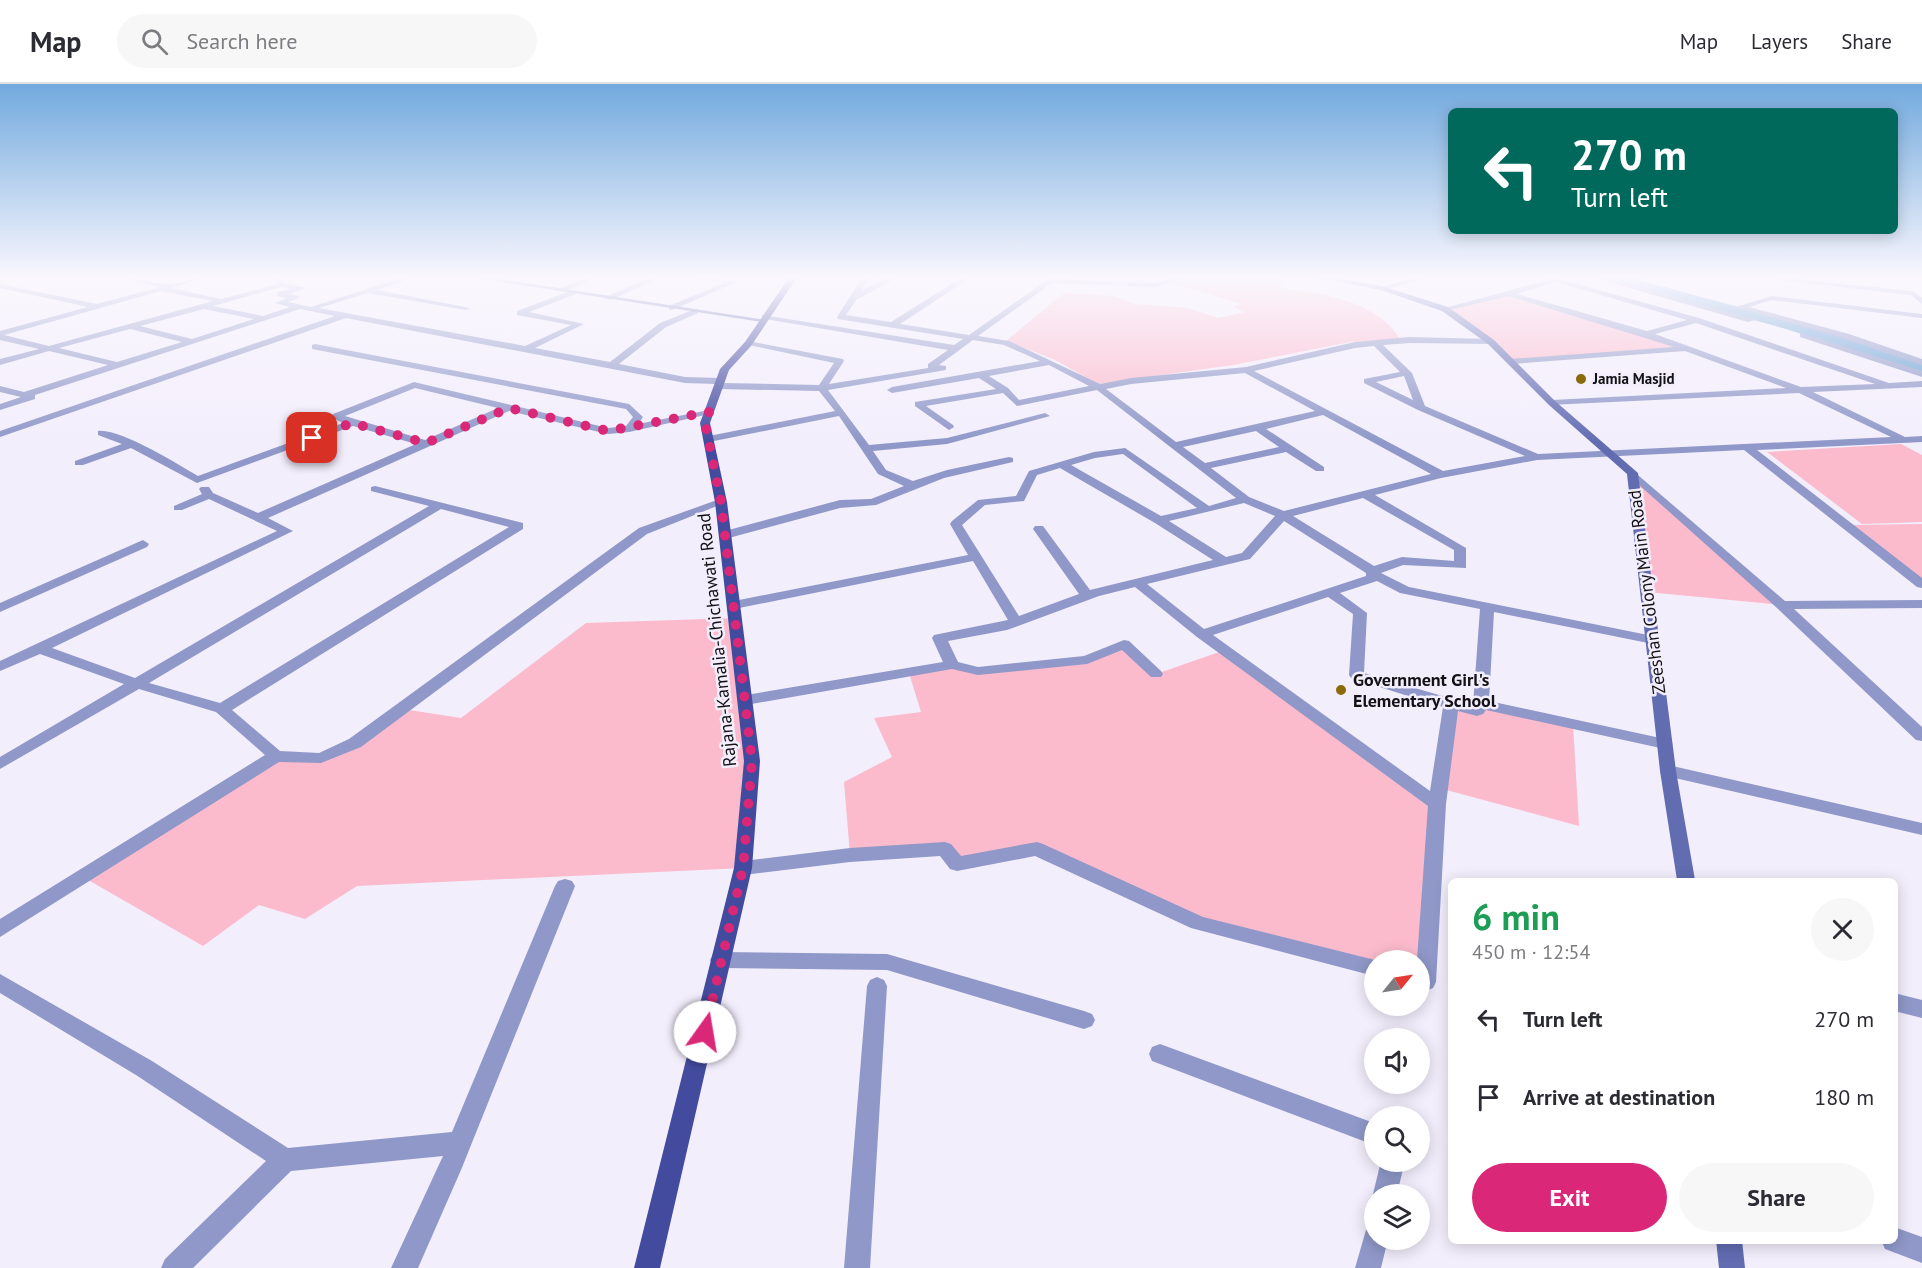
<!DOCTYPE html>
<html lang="en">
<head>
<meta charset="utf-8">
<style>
	:root { --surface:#fff; --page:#f7f7f7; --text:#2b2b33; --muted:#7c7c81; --line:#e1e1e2; --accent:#db2777 }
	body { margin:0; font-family:"PT Sans",sans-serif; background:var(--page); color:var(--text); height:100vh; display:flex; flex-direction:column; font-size:22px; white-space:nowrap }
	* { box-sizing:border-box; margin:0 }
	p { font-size:20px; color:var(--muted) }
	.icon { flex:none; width:33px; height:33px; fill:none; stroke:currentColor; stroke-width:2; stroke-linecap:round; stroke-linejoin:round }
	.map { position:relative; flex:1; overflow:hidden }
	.details { position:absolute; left:1448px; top:794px; width:450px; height:366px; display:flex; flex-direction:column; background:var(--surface); border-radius:9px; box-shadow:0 3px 15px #0003 }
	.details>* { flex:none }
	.hud { position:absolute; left:1448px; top:24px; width:450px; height:126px; border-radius:9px; box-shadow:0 3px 15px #0003; background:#00695c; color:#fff; overflow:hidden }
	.needle { width:39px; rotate:60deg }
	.buttons { position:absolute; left:1364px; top:866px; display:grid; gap:12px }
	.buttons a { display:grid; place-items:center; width:66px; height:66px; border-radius:50%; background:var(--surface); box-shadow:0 3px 15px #0003; font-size:30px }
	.pin { position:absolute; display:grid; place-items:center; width:51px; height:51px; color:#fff; margin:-26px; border-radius:12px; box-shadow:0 3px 9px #0006 }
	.me { position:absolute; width:66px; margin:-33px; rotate:13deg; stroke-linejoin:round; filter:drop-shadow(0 0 4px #0008) }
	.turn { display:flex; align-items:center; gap:21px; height:126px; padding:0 24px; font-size:27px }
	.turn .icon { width:78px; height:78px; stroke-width:2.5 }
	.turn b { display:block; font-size:42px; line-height:51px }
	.round { display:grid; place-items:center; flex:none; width:63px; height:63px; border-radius:32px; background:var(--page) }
	.head { display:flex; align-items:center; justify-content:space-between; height:102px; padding:0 24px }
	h1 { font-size:36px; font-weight:600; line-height:45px; color:#1e9e55 }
	.action { display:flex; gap:12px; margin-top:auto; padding:12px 24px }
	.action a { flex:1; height:69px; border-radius:36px; background:var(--accent); color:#fff; font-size:24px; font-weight:600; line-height:69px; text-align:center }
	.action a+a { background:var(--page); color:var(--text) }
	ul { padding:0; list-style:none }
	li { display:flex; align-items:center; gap:18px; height:78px; padding:0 24px }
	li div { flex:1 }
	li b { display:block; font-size:22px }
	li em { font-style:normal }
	header { display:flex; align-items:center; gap:36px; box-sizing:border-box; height:84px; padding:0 30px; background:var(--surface); border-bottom:2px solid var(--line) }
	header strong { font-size:28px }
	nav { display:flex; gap:33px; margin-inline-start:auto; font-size:21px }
	.search { width:420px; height:54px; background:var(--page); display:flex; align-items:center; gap:15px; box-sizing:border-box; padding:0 21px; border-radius:33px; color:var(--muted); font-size:22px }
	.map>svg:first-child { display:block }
	.green { fill:#fbbbcc }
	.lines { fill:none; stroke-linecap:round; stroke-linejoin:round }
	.canal { fill:#629cd0; fill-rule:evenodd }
	.lane { fill:#8f98c8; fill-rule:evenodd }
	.street { fill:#8f98c8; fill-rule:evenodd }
	.secondary { fill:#626cb1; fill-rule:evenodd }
	.primary { fill:#434b9f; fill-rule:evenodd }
	.route { stroke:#db2777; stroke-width:10; stroke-dasharray:0 18 }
	.poi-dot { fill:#8a6a09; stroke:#f3eefc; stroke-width:2 }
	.labels { text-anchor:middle; stroke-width:5; stroke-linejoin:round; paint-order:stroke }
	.far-poi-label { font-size:15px; font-weight:bold; fill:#131115; stroke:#f3eefc; text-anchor:start }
	.street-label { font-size:18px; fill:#131115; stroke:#f3eefc }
	.poi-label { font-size:18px; font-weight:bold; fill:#131115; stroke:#f3eefc; text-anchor:start }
</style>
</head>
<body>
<header>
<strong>Map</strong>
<div class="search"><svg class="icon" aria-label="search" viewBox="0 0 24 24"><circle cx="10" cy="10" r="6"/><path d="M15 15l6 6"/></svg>Search here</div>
<nav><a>Map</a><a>Layers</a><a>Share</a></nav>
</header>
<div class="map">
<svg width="1922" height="1184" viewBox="0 0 1922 1184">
	<rect width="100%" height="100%" fill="#f3eefc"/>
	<!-- green -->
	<g class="green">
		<path d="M 1199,192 L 1286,192 L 1279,204 C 1320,209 1376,216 1400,255 L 1351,258 L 1233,281 L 1098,300 L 1053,275 L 1006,257 L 1064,209 L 1113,212 L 1135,220 L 1188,224 L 1218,234 L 1245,228 L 1233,223 L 1241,220 L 1175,200 Z"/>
		<path d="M 1507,211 L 1688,265 L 1512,277 L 1445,225 Z"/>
		<path d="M 1901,360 L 1922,371 L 1922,438 L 1862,440 L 1767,368 Z"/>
		<path d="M 1632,389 L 1782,521 L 1647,508 Z"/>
		<path d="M 1922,440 L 1922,497 L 1851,441 Z"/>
		<path d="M 736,534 L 746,616 L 743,784 L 357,802 L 305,835 L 259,821 L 203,862 L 83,793 L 276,672 L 321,674 L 403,625 L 461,634 L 586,539 Z"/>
		<path d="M 1124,560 L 1156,590 L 1225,566 L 1437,720 L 1419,876 L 1374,876 L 1198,839 L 1037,766 L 957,780 L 945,765 L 850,771 L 844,698 L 892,673 L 874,634 L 921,628 L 909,589 L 952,581 L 978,587 L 1087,576 Z"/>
		<path d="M 1451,620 L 1477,627 L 1481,620 L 1573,640 L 1579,742 L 1439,704 Z"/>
	</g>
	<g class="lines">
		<!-- canal -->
		<path class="canal" d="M 1602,192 L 1624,192 L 1798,239 L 1922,278 L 1922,289 L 1786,245 L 1604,195 Z"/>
		<!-- lane -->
		<path class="lane" d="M 720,868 L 887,870 L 1084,927 L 1092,930 L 1095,936 L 1092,942 L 1084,945 L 887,886 L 720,884 L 713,882 L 710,876 L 713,870 Z"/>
		<!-- street -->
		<g class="street">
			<path d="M 109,192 C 129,191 148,199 167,200 C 181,201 196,192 211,192 L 171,204 L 221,215 L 277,200 L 276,194 L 259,194 L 255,192 L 283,192 L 284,199 L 306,204 L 290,210 L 301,213 L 288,218 L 311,223 L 407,192 L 418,192 L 377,206 L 470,224 L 466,226 L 368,209 L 319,224 L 525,262 L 571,241 L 517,231 L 517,227 L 573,206 L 576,210 L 529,228 L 584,240 L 535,264 L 610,278 L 660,239 L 695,225 L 698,225 L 698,229 L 666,243 L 619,280 L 685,293 L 720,294 L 725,297 L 722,299 L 819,301 L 834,279 L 744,260 L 748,257 L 843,275 L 844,277 L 829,300 L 928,284 L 928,280 L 948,266 L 765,235 L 762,235 L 762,231 L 954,261 L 963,255 L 838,235 L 837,233 L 863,192 L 871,192 L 861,207 L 891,192 L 900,192 L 856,216 L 846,231 L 891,238 L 964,192 L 973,192 L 900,240 L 969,251 L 1053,192 L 1061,192 L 1058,195 L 1155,199 L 1186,192 L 1199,192 L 1155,203 L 1052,199 L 978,252 L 1009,257 L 1100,300 L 1131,294 L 1246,283 L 1355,258 L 1409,253 L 1491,255 L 1494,256 L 1494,260 L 1409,259 L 1383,261 L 1412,289 L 1425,322 L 1538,370 L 1891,353 L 1799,309 L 1549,321 L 1549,317 L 1552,316 L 1786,304 L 1685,267 L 1512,280 L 1508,277 L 1509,275 L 1674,263 L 1509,212 L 1445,227 L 1441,225 L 1548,196 L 1538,192 L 1549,192 L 1699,234 L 1889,299 L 1922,297 L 1922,303 L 1813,308 L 1905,353 L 1922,352 L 1922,358 L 1757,366 L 1922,494 L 1922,504 L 1917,503 L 1744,366 L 1537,376 L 1441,394 L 1375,411 L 1466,464 L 1466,484 L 1403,481 L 1381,489 L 1409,503 L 1653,552 L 1660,556 L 1653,560 L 1494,528 L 1489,617 L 1665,655 L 1673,660 L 1665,665 L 1486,626 L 1483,630 L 1477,632 L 1458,627 L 1446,720 L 1436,898 L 1433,904 L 1426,907 L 1419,905 L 1417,876 L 1428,722 L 1197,553 L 1135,503 L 1099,512 L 1007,546 L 948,557 L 958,578 L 978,583 L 1084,572 L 1124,556 L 1129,557 L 1161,587 L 1163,590 L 1161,593 L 1151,593 L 1122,566 L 1087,580 L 978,591 L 952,585 L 746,621 L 738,616 L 746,611 L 943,578 L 932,554 L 934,551 L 1008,536 L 973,477 L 734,525 L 727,521 L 734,517 L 968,471 L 950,440 L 952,437 L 978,416 L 1016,412 L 1029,387 L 1094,368 L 1125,364 L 1209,422 L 1236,414 L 1097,306 L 1017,322 L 1003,309 L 926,322 L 953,341 L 954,343 L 949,346 L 915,322 L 915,318 L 996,305 L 979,294 L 892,309 L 887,306 L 892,303 L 1040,277 L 1004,261 L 973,256 L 939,281 L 946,282 L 946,286 L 828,306 L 869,361 L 947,354 L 1045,329 L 1050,332 L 947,360 L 873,367 L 886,386 L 913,397 L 947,386 L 1009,373 L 1013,374 L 1013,378 L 944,394 L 876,421 L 840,424 L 725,455 L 719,451 L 721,448 L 840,416 L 871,415 L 904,402 L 878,390 L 839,332 L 709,358 L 704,355 L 709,352 L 835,327 L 819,307 L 719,305 L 714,302 L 717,300 L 685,299 L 346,234 L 0,353 L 0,347 L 335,232 L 300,225 L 35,311 L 35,315 L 0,326 L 0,320 L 21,313 L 0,308 L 0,302 L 24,308 L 108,281 L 49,267 L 0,281 L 0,275 L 39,265 L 0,256 L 0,247 L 88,223 L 0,204 L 0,200 L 97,220 L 160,203 ZM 1556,198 L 1687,236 L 1647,247 L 1517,210 ZM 281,203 L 291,205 L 277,208 L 277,212 L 287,214 L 275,219 L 290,223 L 263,232 L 213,222 ZM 161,207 L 213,217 L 49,262 L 4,251 ZM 204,225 L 254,235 L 192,255 L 140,242 ZM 1696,239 L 1875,300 L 1801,303 L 1655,250 ZM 130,245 L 182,258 L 117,278 L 59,264 ZM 1374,262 L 1400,288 L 1364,295 L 1364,299 L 1418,326 L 1525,372 L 1443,387 L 1254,287 L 1355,264 ZM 1049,281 L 1089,302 L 1019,316 L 1008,304 L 989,292 ZM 1245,289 L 1315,327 L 1176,358 L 1106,305 L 1131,300 ZM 1404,292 L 1413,316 L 1376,298 ZM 1323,331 L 1431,390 L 1284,427 L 1249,413 L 1211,384 L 1286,368 L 1316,387 L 1324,387 L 1324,383 L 1266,345 ZM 1256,347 L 1279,363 L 1205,379 L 1183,363 ZM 1123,370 L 1197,424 L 1161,432 L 1071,381 L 1095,374 ZM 1060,384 L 1155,439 L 1213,476 L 1090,506 L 1043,442 L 1035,442 L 1033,445 L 1079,510 L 1019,532 L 962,441 L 985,421 L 1024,417 L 1037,391 ZM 1363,414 L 1454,466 L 1454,477 L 1402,473 L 1374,482 L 1293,432 ZM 1244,419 L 1275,432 L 1242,469 L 1226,473 L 1169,437 ZM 1284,437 L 1366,489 L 1366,492 L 1204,545 L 1147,500 L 1250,475 ZM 1377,497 L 1400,509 L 1480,525 L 1473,621 L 1364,589 L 1367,529 L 1340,509 ZM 1328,513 L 1353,530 L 1349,591 L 1351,594 L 1443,623 L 1430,707 L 1213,551 Z"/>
			<path d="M 590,192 L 600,192 L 563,208 L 556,206 Z"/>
			<path d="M 655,192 L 665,192 L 610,216 L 603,214 Z"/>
			<path d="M 670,192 L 694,192 L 737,198 L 672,226 L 669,226 L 669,222 L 724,199 Z"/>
			<path d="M 1424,192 L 1436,192 L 1382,206 L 1378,204 Z"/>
			<path d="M 1588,192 L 1600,192 L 1755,236 L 1748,238 Z"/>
			<path d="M 1742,192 L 1766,192 L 1913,207 L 1922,214 L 1922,220 L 1911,211 Z"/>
			<path d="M 1772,212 L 1922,230 L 1922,234 L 1772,216 L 1749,223 L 1849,250 L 1922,275 L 1922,281 L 1843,254 L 1736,223 Z"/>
			<path d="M 1800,249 L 1922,287 L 1922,293 L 1800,253 Z"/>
			<path d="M 315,260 L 629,320 L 643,333 L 638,340 L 709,326 L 714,329 L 629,348 L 608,350 L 509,327 L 268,434 L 293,447 L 52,564 L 135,594 L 429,422 L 371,407 L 371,403 L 375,402 L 523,439 L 523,445 L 232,626 L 280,667 L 319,669 L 349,655 L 639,444 L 717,416 L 721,415 L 727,418 L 647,450 L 361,663 L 321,679 L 279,678 L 0,853 L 0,835 L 265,671 L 216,628 L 139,605 L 0,685 L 0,673 L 124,600 L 40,570 L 0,587 L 0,577 L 277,447 L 209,415 L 182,426 L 174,426 L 174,422 L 202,410 L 199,405 L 201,403 L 209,403 L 213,409 L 258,429 L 416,360 L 353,342 L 197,399 L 131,364 L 83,381 L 75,381 L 75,377 L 122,360 L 98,351 L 98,347 C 120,344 177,380 198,392 L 343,339 L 333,334 L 333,330 L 414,298 L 608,344 L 626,342 L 633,333 L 626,325 L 312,265 L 312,261 ZM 415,304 L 498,324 L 425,356 L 345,332 ZM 441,425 L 509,443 L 220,619 L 149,599 Z"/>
			<path d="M 1632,386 L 1785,517 L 1922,516 L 1922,524 L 1794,525 L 1922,643 L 1922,657 L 1916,656 L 1777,524 L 1628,391 L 1628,387 Z"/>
			<path d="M 143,456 L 149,460 L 147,463 L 0,528 L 0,519 Z"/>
			<path d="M 1668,681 L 1922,739 L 1922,751 L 1662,691 L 1660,687 L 1662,683 Z"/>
			<path d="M 945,758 L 951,760 L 961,772 L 1037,758 L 1043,760 L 1203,833 L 1375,876 L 1374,892 L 1191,844 L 1035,772 L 957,787 L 950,785 L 940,772 L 850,778 L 743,791 L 736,789 L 734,784 L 736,779 L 743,777 L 850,764 Z"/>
			<path d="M 565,795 L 572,797 L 575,802 L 461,1086 L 418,1184 L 391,1184 L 443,1072 L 291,1087 L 193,1184 L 161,1184 L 165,1175 L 266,1077 L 136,991 L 0,909 L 0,890 L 152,977 L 288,1064 L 452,1048 L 555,802 L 558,797 Z"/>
			<path d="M 877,893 L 884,896 L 887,902 L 870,1184 L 844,1184 L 867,902 L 870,896 Z"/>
			<path d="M 1894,909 L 1922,916 L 1922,934 L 1894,927 Z"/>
			<path d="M 1160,960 L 1374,1039 L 1374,1061 L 1152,977 L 1149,970 L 1152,963 Z"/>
			<path d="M 1381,1077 L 1405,1077 L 1397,1110 L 1374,1110 L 1374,1114 L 1373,1110 Z"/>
			<path d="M 1374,1142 L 1374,1155 L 1388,1155 L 1381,1184 L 1355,1184 L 1366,1146 Z"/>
			<path d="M 1894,1143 L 1922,1153 L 1922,1179 L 1885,1165 L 1881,1156 L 1894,1156 Z"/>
		</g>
		<!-- secondary -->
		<g class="secondary">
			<path d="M 463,192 L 480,192 L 766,236 L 762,238 Z"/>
			<path d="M 1308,192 L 1324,192 L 1382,202 L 1448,223 L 1494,256 L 1555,317 L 1638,389 L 1676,687 L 1695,796 L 1677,796 L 1660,687 L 1627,390 L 1549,321 L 1488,260 L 1442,227 L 1381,206 Z"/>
			<path d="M 1716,1156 L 1742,1156 L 1745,1184 L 1719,1184 Z"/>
		</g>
		<!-- primary -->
		<path class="primary" d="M 790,192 L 798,192 L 751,262 L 729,286 L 710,339 L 727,418 L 760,677 L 752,784 L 660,1184 L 634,1184 L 734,784 L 744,677 L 715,418 L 700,339 L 720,285 L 745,258 Z"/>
	</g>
	<!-- sky -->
	<linearGradient id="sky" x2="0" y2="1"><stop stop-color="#72aade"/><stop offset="0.54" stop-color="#faf7fe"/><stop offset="1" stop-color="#faf7fe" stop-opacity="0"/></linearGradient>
	<rect width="1922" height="358" fill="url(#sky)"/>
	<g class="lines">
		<!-- route -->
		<path class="route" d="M 312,354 L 352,339 L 426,359 L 509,324 L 608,347 L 709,328 L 705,339 L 721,418 L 752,677 L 743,784 L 705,948"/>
	</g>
	<!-- markers -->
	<g class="poi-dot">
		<circle cx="1581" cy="295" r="6"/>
		<circle cx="1341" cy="606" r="6"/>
	</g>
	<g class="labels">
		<!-- far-poi labels -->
		<g class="far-poi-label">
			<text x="1593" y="300">Jamia Masjid</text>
		</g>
		<!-- street labels -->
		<g class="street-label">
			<text transform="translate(1647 508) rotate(-97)" y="6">Zeeshan Colony Main Road</text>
			<text transform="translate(717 556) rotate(-96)" y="6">Rajana-Kamalia-Chichawati Road</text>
		</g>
		<!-- poi labels -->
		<g class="poi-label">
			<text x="1353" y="602">Government Girl's<tspan x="1353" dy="21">Elementary School</tspan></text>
		</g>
	</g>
</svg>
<div class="buttons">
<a><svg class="needle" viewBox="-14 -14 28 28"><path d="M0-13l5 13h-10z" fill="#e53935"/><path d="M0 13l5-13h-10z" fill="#7c7c81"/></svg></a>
<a><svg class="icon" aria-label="sound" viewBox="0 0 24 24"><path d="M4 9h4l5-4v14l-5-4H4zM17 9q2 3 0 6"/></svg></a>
<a><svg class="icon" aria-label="search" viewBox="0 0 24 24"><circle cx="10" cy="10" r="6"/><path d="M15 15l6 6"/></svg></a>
<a><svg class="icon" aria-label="layers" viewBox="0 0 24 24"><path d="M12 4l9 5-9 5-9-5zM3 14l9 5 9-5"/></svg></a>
</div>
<div class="pin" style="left:312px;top:354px;background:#d93025"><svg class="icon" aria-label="arrive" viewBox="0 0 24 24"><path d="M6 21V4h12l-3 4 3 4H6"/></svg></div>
<svg class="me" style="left:705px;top:948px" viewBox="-20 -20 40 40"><circle r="19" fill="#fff"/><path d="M0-13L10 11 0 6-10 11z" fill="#db2777"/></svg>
<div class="hud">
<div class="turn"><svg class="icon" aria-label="left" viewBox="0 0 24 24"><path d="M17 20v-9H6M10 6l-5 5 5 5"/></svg><div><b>270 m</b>Turn left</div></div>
</div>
<section class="details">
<div class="head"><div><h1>6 min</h1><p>450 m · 12:54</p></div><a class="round"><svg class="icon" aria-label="close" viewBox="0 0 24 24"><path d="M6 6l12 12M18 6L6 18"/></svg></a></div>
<ul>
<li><svg class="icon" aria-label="left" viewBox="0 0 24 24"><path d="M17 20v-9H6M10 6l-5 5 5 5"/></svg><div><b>Turn left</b></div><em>270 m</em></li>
<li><svg class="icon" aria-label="arrive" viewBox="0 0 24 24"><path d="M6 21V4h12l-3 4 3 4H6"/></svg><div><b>Arrive at destination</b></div><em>180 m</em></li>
</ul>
<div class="action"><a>Exit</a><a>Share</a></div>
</section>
</div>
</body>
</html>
